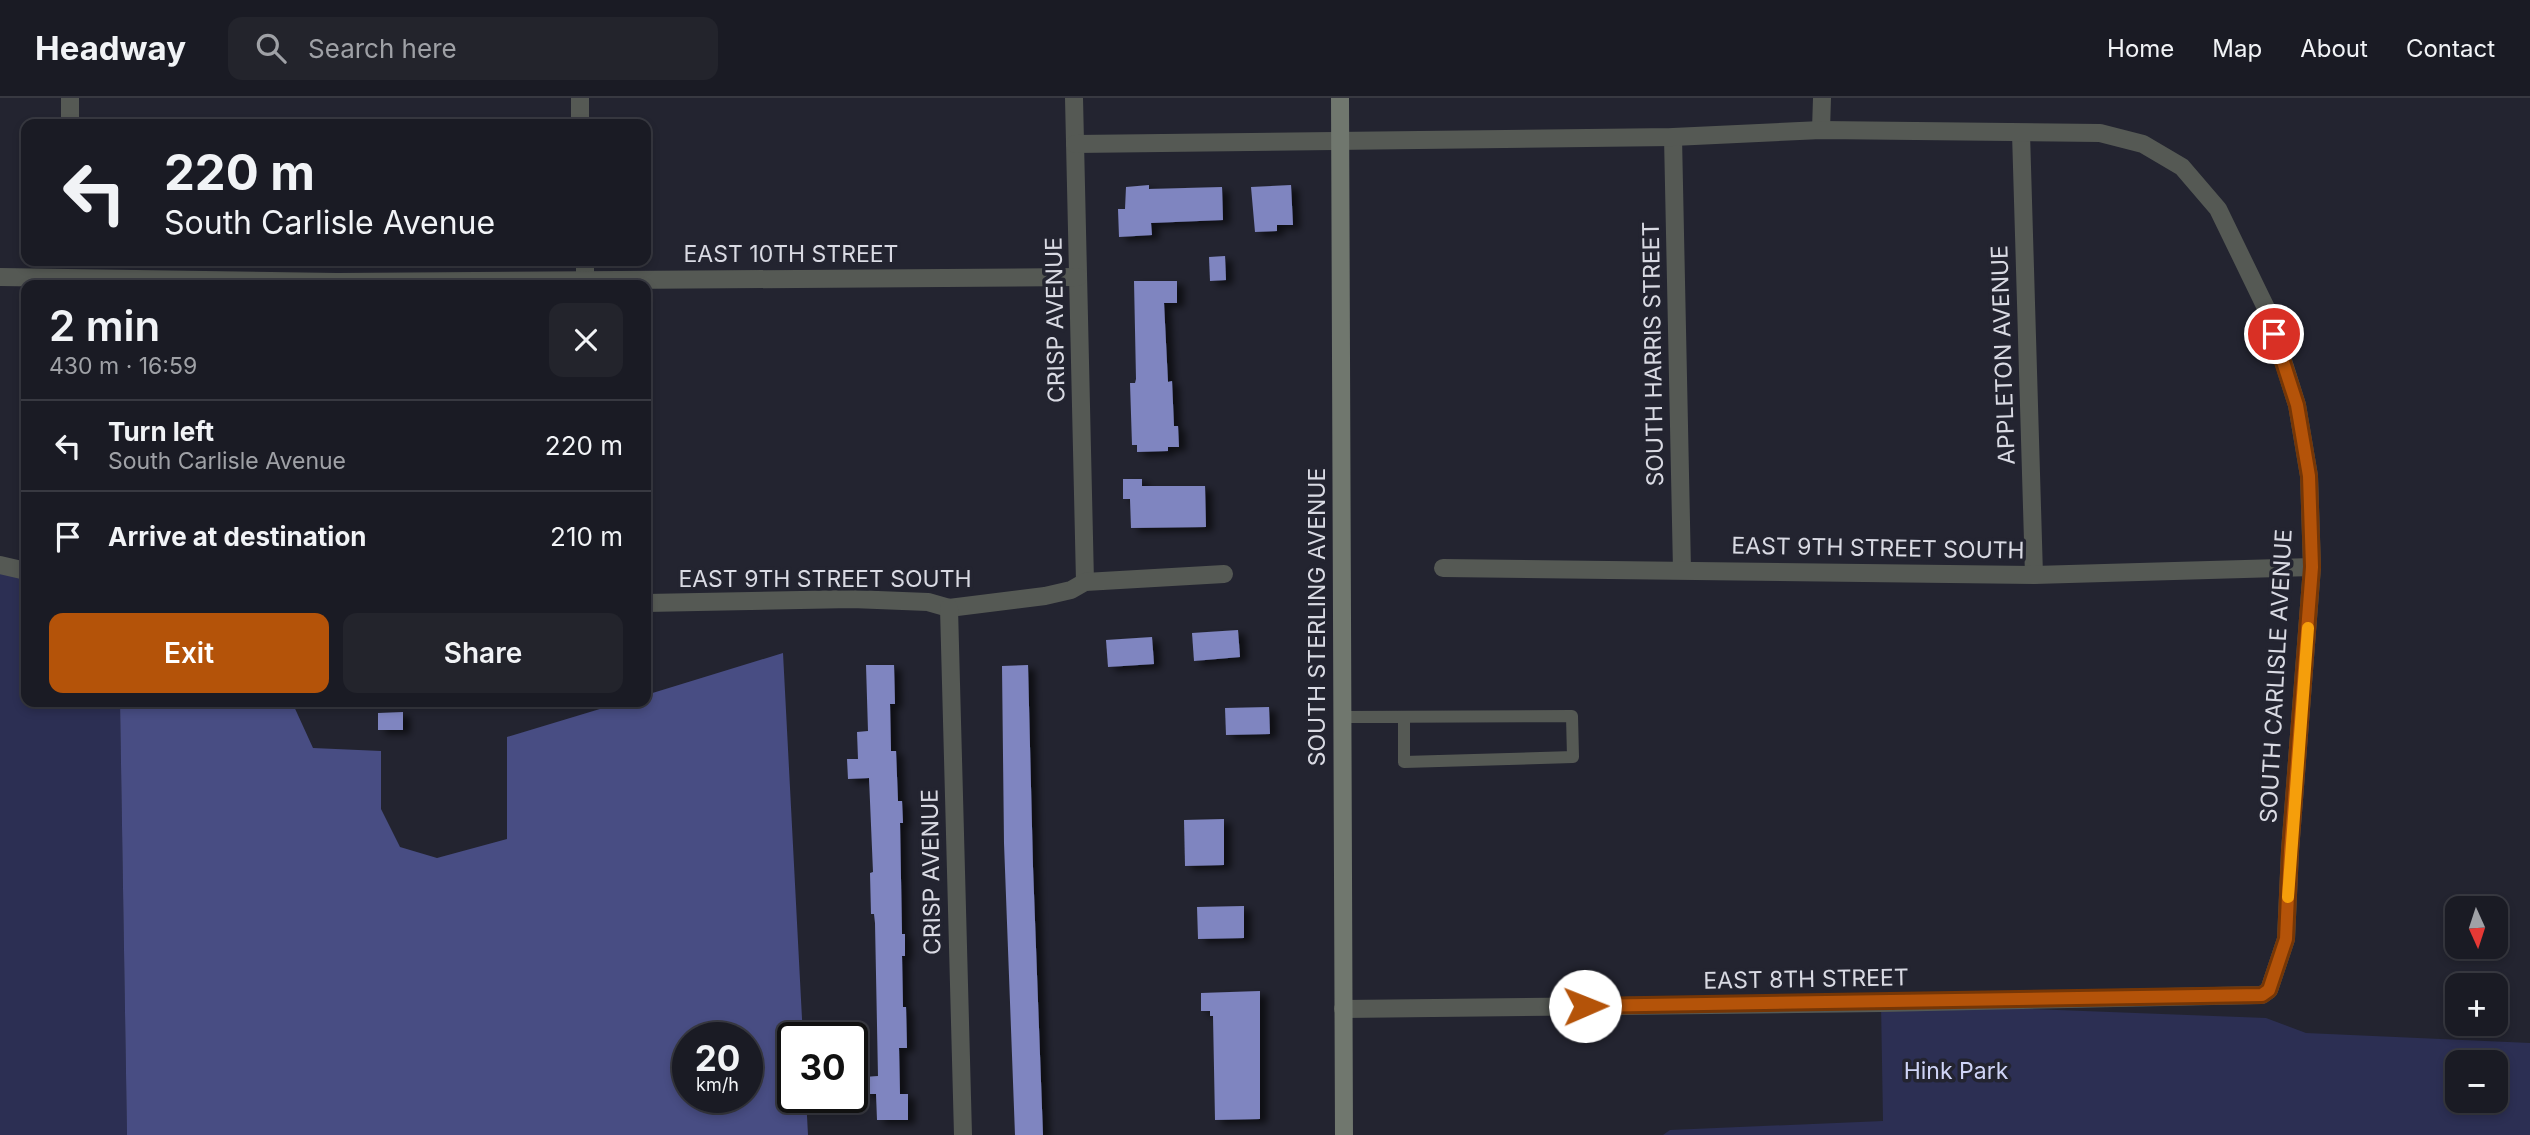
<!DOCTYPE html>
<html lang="en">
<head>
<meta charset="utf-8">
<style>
	:root { --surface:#1a1b24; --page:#23242c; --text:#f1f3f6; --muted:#9fa1a6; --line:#383941; --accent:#b45309 }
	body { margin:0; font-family:Inter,sans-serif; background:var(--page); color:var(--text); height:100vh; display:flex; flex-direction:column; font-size:26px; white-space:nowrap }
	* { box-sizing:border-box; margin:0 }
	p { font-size:23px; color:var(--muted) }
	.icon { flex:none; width:38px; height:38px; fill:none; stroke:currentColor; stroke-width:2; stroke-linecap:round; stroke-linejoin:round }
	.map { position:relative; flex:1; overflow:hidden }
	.drawer { position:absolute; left:21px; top:182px; width:630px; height:427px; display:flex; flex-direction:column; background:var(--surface); border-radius:14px; box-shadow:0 4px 10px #0003,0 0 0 2px var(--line) }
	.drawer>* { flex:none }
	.guide { position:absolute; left:21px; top:21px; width:630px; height:147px; border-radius:14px; box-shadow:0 4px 10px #0003,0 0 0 2px var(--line); background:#1a1b24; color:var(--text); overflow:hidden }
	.needle { width:46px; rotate:177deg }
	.fabs { position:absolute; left:2445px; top:798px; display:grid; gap:14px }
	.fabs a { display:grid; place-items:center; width:63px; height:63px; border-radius:14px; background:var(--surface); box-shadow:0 4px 10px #0003,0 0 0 2px var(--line); font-size:35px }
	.speed { position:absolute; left:672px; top:924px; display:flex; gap:14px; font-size:35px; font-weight:700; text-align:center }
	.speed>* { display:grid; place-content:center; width:91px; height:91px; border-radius:50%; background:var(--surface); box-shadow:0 4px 10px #0003,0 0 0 2px var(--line); line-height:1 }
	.speed small { font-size:18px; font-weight:400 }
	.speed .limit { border:4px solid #111; border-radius:10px; background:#fff; color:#111 }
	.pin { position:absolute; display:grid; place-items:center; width:60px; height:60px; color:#fff; margin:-30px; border:4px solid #fff; border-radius:50%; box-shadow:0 2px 7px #0007 }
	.me { position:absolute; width:77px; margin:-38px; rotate:89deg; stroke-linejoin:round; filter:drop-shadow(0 0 5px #0008) }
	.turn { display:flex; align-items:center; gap:24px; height:147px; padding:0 28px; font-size:32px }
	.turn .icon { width:91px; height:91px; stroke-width:2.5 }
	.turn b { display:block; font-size:49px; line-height:60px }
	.round { display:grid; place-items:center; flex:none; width:74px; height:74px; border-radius:14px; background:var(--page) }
	.headline { display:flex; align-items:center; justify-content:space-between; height:119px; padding:0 28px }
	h1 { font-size:42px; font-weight:600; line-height:52px }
	.action { display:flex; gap:14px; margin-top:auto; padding:14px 28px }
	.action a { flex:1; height:80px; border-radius:14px; background:var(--accent); color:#fff; font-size:28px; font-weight:600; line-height:80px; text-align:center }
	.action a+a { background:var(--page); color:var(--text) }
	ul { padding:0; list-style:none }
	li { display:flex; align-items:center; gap:21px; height:91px; padding:0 28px; border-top:2px solid var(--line) }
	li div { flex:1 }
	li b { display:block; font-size:26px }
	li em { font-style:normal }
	header { display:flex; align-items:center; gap:42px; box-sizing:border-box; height:98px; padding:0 35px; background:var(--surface); border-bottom:2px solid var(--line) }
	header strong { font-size:33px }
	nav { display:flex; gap:38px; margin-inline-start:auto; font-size:24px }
	.search { width:490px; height:63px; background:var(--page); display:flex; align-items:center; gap:18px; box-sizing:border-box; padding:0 24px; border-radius:14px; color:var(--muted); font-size:26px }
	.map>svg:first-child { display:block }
	.green { fill:#2c2f53; fill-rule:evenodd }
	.forest { fill:#484d83; fill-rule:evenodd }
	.building { fill:#7f85c0; filter:url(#shadow) }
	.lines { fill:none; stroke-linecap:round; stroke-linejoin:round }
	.service { stroke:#555954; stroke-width:12 }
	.minor { stroke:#555954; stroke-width:18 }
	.secondary { stroke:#70776e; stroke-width:18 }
	.route-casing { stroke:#753606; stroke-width:18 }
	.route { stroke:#b45309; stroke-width:12 }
	.slow { stroke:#f59e0b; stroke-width:12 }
	.labels { text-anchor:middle; stroke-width:7; stroke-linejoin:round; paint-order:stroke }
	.street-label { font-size:23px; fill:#d9dae3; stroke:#232430 }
	.park-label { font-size:23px; fill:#cfd4f6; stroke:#232430 }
</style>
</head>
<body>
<header>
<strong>Headway</strong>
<div class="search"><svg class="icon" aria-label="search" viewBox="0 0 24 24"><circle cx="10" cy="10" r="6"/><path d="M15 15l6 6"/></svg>Search here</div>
<nav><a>Home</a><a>Map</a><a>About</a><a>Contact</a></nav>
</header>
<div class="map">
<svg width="2530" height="1037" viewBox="0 0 2530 1037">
	<defs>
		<filter id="shadow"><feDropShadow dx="7" dy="4" stdDeviation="3.5" flood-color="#0009"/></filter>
	</defs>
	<rect width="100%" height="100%" fill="#232430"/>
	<!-- green -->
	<g class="green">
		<path d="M 0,475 L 26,480 L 26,604 L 120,604 L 127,1037 L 0,1037 Z"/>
		<path d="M 1881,905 L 2266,920 L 2306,935 L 2530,945 L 2530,1037 L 1663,1037 L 1670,1032 L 1883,1023 ZM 2457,964 L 2496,964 L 2496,1003 L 2457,1003 Z"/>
	</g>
	<!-- forest -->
	<path class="forest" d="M 783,555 L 803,940 L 793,940 L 793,999 L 806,999 L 808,1037 L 127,1037 L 120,604 L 292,604 L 313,650 L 381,653 L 381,711 L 400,749 L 437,760 L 507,741 L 507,639 L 623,604 L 646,604 L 646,597 ZM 688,940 L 747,940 L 747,999 L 688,999 Z"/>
	<!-- building -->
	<g class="building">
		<path d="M 1149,87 L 1149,91 L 1222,89 L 1223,122 L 1151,125 L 1152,137 L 1119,139 L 1118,111 L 1125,111 L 1126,89 Z"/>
		<path d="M 1291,87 L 1293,127 L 1277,127 L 1277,133 L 1255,134 L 1251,89 Z"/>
		<path d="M 1225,158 L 1226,182 L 1210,183 L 1209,159 Z"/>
		<path d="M 1134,183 L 1177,183 L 1177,205 L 1164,205 L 1168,284 L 1172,283 L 1174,328 L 1178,328 L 1179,349 L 1168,349 L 1168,353 L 1137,354 L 1137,347 L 1132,347 L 1130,285 L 1135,285 L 1136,281 Z"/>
		<path d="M 1123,381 L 1142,381 L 1142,388 L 1205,388 L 1206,429 L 1131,430 L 1130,401 L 1123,401 Z"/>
		<path d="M 1238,532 L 1240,559 L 1194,563 L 1192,535 Z"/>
		<path d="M 1152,539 L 1154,566 L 1108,569 L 1106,542 Z"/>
		<path d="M 866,567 L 894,567 L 895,606 L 890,606 L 891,653 L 896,653 L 898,703 L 902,703 L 903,725 L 900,725 L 902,836 L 905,836 L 905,858 L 902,858 L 903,909 L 906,909 L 907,950 L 899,950 L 900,996 L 908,996 L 908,1022 L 877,1022 L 876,996 L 864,996 L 864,979 L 878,978 L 875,825 L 874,816 L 871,816 L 870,775 L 873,774 L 869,680 L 848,681 L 847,661 L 858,661 L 857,634 L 868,633 Z"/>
		<path d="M 1028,567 L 1033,769 L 1043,1037 L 1015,1037 L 1004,745 L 1002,568 Z"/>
		<path d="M 1269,609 L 1270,636 L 1226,637 L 1225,610 Z"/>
		<path d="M 403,614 L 403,632 L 378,632 L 378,615 Z"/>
		<path d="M 1224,721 L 1224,767 L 1185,768 L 1184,722 Z"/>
		<path d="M 1244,808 L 1244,840 L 1198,841 L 1197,809 Z"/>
		<path d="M 1260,893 L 1260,1021 L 1215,1022 L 1213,918 L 1210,918 L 1210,913 L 1201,913 L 1201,895 Z"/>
	</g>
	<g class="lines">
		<!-- service -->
		<path class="service" d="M 1341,619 L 1572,618 L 1573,659 L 1404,664 L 1404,619"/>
		<!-- minor -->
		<g class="minor">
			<path d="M 580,0 L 580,26"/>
			<path d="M 1074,0 L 1085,484"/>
			<path d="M 70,26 L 70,0"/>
			<path d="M 1821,32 L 1822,0"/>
			<path d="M 2021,35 L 2034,477"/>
			<path d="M 1673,39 L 1682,472"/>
			<path d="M 1075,46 L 1673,39 L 1821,32 L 2100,35 L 2143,46 L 2182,69 L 2218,111 L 2267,212 L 2297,307 L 2309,378 L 2312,469 L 2290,753 L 2286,841 L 2269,892 L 2262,897 L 1881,905 L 1343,911"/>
			<path d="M 585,163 L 585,187"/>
			<path d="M 0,179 L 337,184 L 1078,179"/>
			<path d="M 0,467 L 26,473"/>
			<path d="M 1443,470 L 2034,477 L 2312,469"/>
			<path d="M 646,505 L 852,501 L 928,504 L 949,510 L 1045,498 L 1071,492 L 1085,484 L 1224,476"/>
			<path d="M 949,510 L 963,1037"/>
		</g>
		<!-- secondary -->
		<path class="secondary" d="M 1340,0 L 1344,1037"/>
	</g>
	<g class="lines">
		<defs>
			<path id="route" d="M 1585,908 L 2262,897 L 2269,892 L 2286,841 L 2290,753 L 2312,469 L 2309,378 L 2297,307 L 2274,236"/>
		</defs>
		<!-- route casing -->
		<use href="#route" class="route-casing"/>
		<!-- route -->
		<use href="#route" class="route"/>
		<!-- slow -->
		<path class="slow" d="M 2288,799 L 2308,530"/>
	</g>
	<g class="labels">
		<!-- street labels -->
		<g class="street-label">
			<text x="791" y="164">EAST 10TH STREET</text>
			<text transform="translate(1055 222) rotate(-91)" y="8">CRISP AVENUE</text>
			<text transform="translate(1653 256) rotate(-91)" y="8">SOUTH HARRIS STREET</text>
			<text transform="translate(2003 257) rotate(-92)" y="8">APPLETON AVENUE</text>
			<text transform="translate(1878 450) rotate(1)" y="8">EAST 9TH STREET SOUTH</text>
			<text x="825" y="489">EAST 9TH STREET SOUTH</text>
			<text transform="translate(1317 519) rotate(-90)" y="8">SOUTH STERLING AVENUE</text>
			<text transform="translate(2276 578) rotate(-87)" y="8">SOUTH CARLISLE AVENUE</text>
			<text transform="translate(931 774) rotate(-91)" y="8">CRISP AVENUE</text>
			<text transform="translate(1806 881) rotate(-1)" y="8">EAST 8TH STREET</text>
		</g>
		<!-- park labels -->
		<g class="park-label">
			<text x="1956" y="981">Hink Park</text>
		</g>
	</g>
</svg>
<div class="fabs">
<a><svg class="needle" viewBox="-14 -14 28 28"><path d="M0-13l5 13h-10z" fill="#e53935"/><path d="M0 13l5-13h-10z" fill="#9fa1a6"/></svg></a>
<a>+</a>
<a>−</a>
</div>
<div class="speed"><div>20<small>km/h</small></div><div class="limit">30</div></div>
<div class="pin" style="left:2274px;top:236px;background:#d93025"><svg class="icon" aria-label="arrive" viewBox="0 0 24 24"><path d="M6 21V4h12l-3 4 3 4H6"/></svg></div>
<svg class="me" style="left:1585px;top:908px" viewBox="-20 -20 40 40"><circle r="19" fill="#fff"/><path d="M0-13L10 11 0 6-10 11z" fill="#b45309"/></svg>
<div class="guide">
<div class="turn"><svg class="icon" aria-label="left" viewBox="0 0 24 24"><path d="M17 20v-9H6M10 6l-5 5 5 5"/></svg><div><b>220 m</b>South Carlisle Avenue</div></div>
</div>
<section class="drawer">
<div class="headline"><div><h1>2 min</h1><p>430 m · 16:59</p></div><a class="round"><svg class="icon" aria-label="close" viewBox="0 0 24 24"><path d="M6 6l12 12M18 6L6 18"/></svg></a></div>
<ul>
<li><svg class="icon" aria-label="left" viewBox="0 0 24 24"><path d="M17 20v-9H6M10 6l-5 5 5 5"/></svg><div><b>Turn left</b><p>South Carlisle Avenue</p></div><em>220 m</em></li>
<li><svg class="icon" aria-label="arrive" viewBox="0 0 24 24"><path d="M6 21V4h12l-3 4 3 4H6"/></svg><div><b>Arrive at destination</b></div><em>210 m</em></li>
</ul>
<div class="action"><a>Exit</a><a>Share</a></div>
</section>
</div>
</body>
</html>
